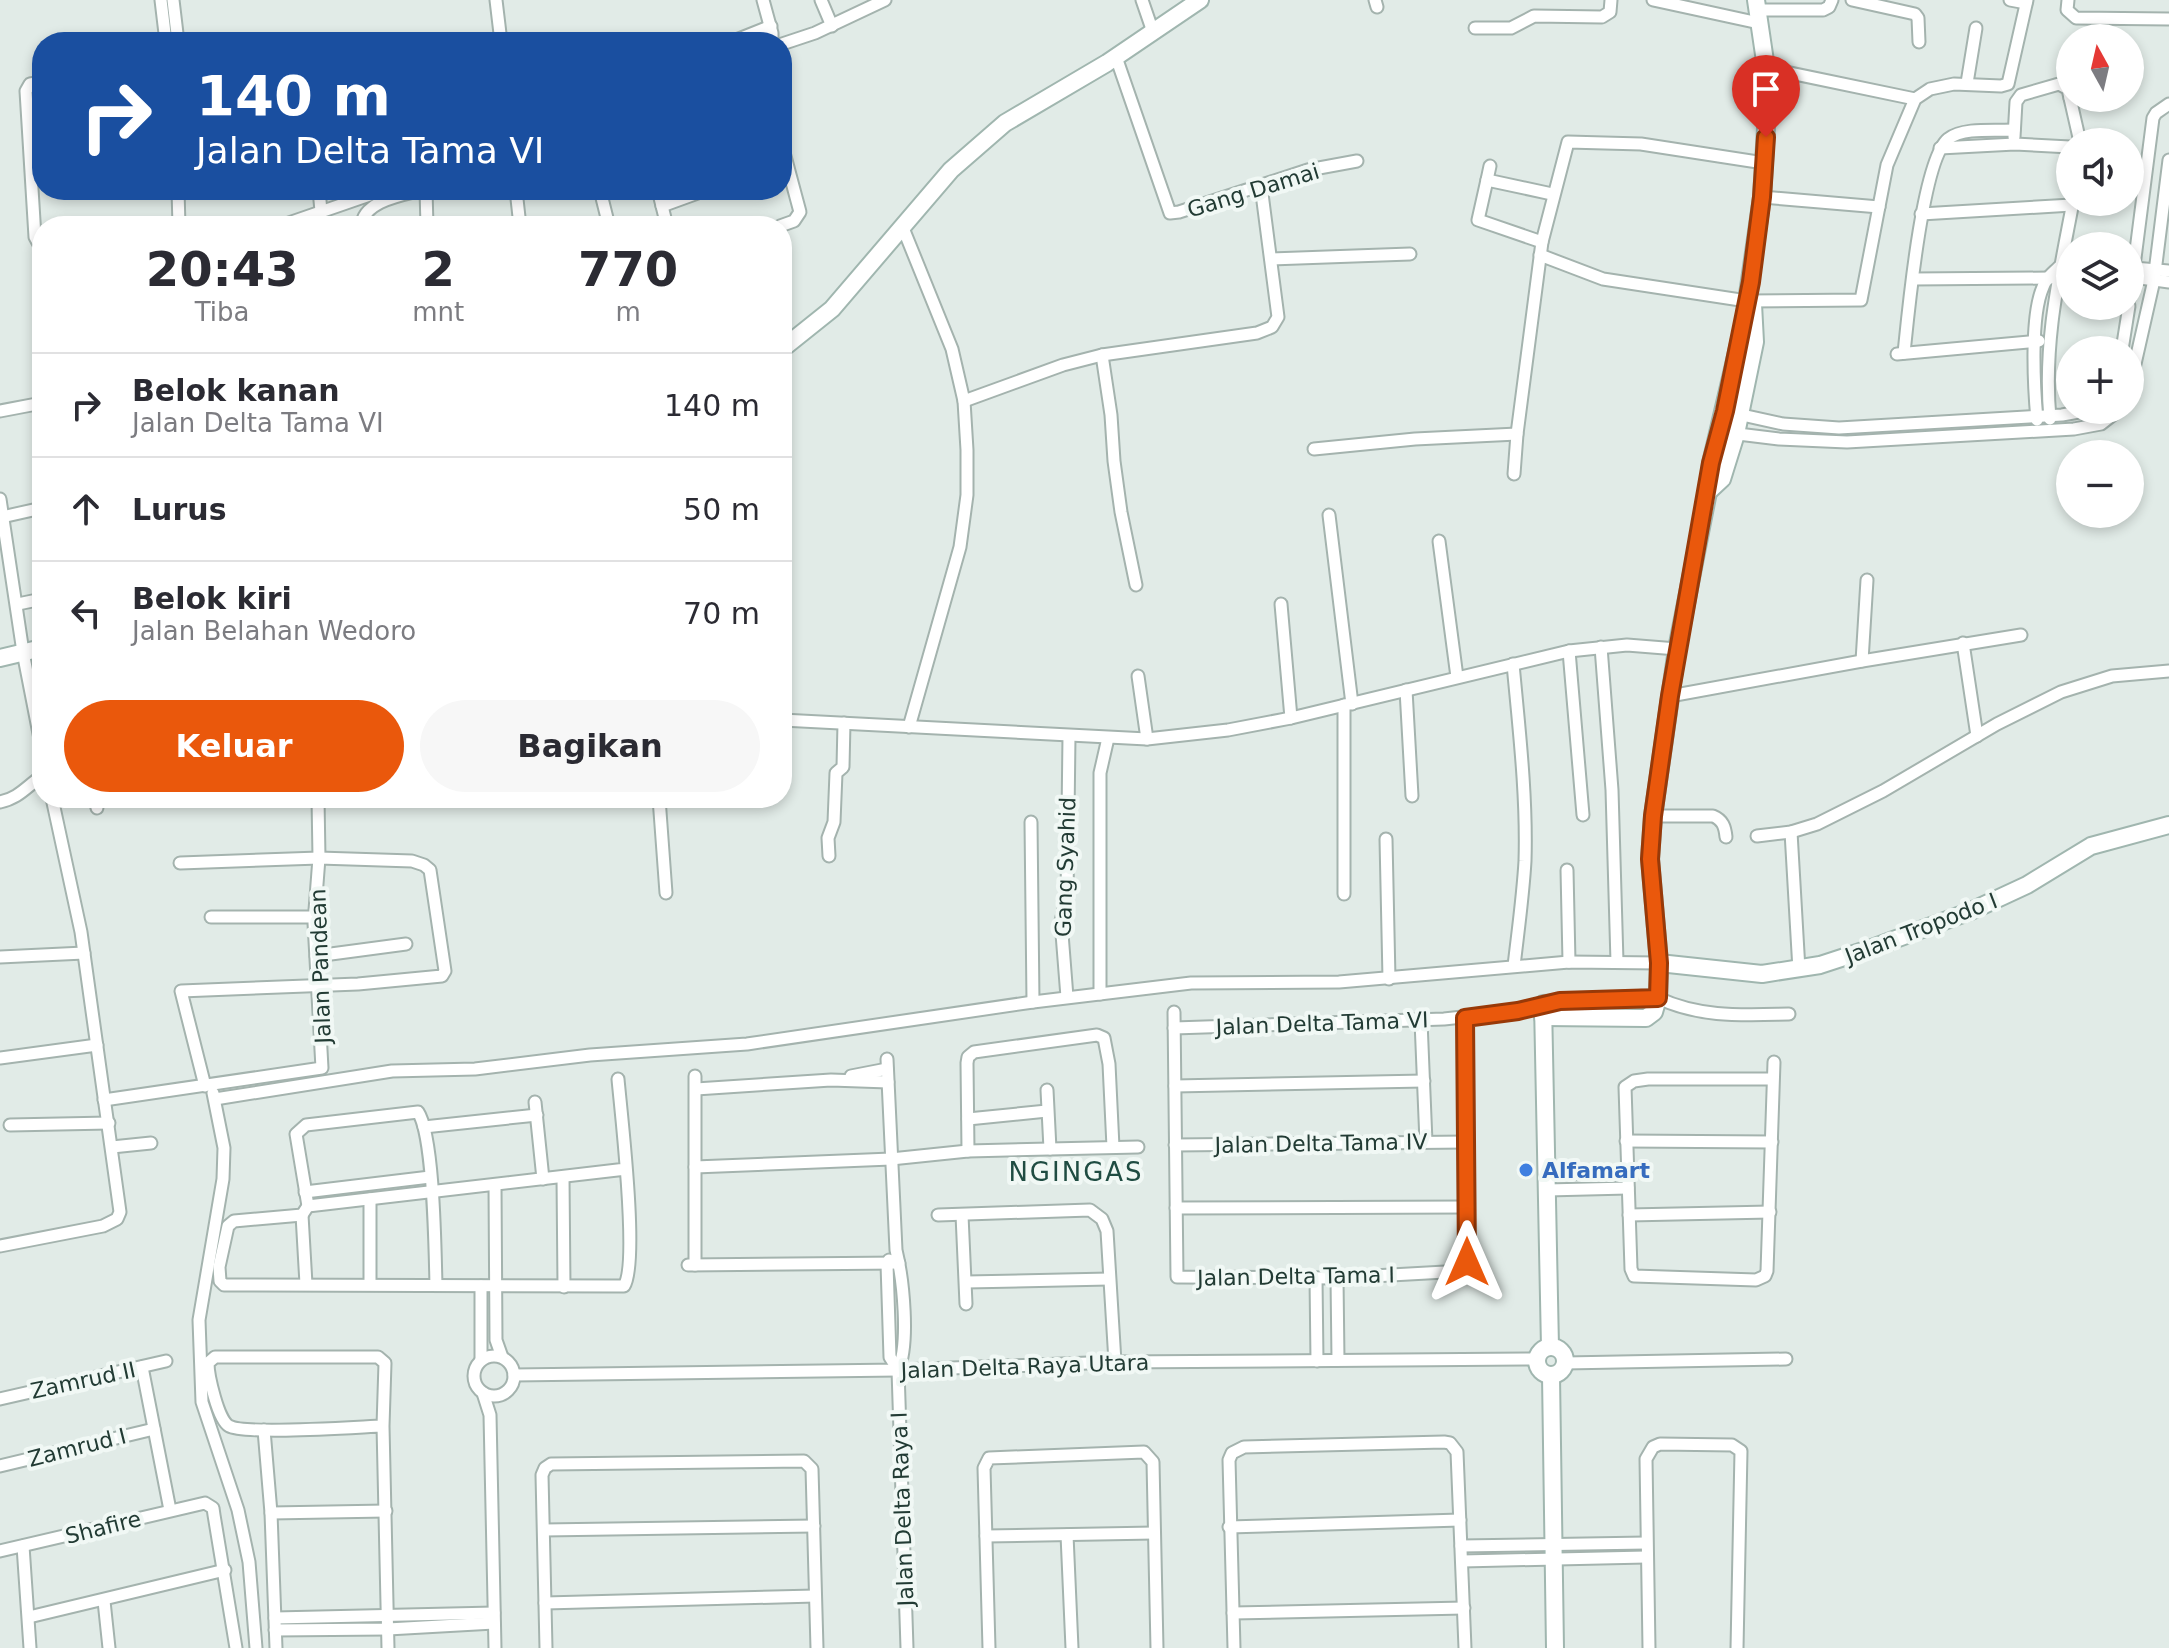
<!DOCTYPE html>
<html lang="id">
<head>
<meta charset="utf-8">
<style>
	:root { --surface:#fff; --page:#f7f7f7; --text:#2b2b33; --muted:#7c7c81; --line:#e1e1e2; --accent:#ea580c }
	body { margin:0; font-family:"DejaVu Sans",sans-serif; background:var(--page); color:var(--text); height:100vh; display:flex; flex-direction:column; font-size:30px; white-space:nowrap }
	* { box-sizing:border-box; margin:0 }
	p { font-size:26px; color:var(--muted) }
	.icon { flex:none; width:44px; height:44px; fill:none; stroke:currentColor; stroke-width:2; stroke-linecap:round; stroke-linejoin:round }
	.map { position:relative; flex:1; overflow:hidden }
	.side { position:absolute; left:32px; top:216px; width:760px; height:592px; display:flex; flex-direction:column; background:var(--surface); border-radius:32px; box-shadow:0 4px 12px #0003 }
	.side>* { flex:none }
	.top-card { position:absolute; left:32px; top:32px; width:760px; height:168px; border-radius:32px; box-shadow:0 4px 12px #0003; background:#1a4fa0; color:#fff; overflow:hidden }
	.needle { width:52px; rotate:352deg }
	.tools { position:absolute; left:2056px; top:24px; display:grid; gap:16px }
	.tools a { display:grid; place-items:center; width:88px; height:88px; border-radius:50%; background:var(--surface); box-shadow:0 4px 12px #0003; font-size:40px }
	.pin { position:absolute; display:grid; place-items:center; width:68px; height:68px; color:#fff; margin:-82px -34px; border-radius:50% 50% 50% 0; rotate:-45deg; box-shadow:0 0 8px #0007 }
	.pin .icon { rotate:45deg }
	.me { position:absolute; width:88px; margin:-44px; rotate:0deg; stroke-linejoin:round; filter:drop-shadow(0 0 6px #0008) }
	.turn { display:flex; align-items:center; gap:28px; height:168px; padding:0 32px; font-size:36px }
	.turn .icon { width:104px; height:104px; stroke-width:2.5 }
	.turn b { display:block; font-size:56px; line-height:68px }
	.eta { display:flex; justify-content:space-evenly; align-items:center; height:136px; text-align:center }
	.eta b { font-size:48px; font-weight:700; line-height:56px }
	.cta { display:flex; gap:16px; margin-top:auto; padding:16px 32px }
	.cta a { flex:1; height:92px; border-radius:48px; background:var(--accent); color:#fff; font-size:32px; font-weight:700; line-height:92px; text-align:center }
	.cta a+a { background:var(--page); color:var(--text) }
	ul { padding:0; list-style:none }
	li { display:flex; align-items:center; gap:24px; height:104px; padding:0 32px; border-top:2px solid var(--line) }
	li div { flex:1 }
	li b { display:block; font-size:30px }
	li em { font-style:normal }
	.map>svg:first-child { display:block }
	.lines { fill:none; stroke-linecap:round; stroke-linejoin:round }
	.street-casing { stroke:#a4b3ae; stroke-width:15 }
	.secondary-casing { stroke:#a0b6af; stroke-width:20 }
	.street { stroke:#fff; stroke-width:11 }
	.secondary { stroke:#fff; stroke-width:16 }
	.route-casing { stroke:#983908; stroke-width:20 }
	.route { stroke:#ea580c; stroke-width:14 }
	.shop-dot { fill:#3f7fe0; stroke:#f1f8f5; stroke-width:3 }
	.labels { text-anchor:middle; stroke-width:8; stroke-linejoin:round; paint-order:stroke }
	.street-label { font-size:22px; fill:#223b34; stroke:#f1f8f5 }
	.shop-label { font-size:22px; font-weight:bold; fill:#366cbe; stroke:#f1f8f5; text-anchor:start }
	.quarter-label { font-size:26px; letter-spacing:2px; fill:#1f4c42; stroke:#f1f8f5 }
</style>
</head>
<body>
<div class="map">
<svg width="2169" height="1648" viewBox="0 0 2169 1648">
	<rect width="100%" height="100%" fill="#e1ebe7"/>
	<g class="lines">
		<defs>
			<g id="street">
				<path d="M 161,0 L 166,42"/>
				<path d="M 173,0 L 178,42"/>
				<path d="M 496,0 L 501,42"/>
				<path d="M 763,0 L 772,33 L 772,42"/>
				<path d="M 821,0 L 832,26"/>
				<path d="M 1142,0 L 1153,32"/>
				<path d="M 1375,0 L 1377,7"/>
				<path d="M 1653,0 L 1759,23"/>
				<path d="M 1852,0 L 1915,14 L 1918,18 L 1919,42"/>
				<path d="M 2010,0 L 2026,3"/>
				<path d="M 2068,0 L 2067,10 L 2076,18 L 2169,19"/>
				<path d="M 1757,10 L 1823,10 L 1829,7 L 1832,0"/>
				<path d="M 1475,28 L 1511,28 L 1534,16 L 1602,17 L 1610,12 L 1611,0"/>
				<path d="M 731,42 L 771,26"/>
				<path d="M 782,44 L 815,33 L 885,0"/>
				<path d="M 1116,57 L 1170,213 L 1179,212 L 1308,170 L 1357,161"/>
				<path d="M 1766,68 L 1915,99"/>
				<path d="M 42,82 L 30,84 L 26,91 L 35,237 L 42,250"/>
				<path d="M 1967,83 L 1976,28"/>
				<path d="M 2070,98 L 2080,142"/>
				<path d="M 2014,137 L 2016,102 L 2021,95 L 2059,84 L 2068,89 L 2070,98"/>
				<path d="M 1940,148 L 2015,144 L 2070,147"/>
				<path d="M 1490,166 L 1487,180 L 1552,194"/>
				<path d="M 1487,180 L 1478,220 L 1542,242"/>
				<path d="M 178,190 L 179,226"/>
				<path d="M 319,190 L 321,211"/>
				<path d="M 426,190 L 427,226"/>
				<path d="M 516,190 L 520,226"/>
				<path d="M 600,190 L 609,226"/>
				<path d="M 658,190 L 667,226"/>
				<path d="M 1762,197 L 1879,207"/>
				<path d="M 662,206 L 706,190"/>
				<path d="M 1921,214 L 2072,205"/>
				<path d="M 280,226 L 384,190"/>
				<path d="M 362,226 C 362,201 403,195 422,190"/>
				<path d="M 780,226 L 794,221 L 800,212 L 782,145"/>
				<path d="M 903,228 L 952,349 L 964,401 L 967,450 L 967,495 L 960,547 L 909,727"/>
				<path d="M 1540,255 L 1603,279 L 1747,301 L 1861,300 L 1887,165 L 1915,99 L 1930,89 L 1954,84 L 2001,86 L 2008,84 L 2027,0"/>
				<path d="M 1271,259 L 1410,254"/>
				<path d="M 2134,268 L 2169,271"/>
				<path d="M 2133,277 L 2169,282"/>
				<path d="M 1913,279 L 2051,278"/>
				<path d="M 2130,297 L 2153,118 L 2156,113 L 2169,104"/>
				<path d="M 2122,350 L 2129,306"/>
				<path d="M 1904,353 C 1908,315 1922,160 1948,139 C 1963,127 1996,131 2014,130"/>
				<path d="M 1897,354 L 2039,341"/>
				<path d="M 1102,355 L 1111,415 L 1114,461 L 1121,512 L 1136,585"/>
				<path d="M 2130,386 L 2154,280 L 2169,160"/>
				<path d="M 964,401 L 1063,365 L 1102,355 L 1257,333 L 1272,327 L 1278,317 L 1261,186"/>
				<path d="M 0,411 L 42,403"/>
				<path d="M 1733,413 L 1783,424 L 1839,428 L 2062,415 L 2090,410"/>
				<path d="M 2050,419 C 2043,343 2059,276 2073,202"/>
				<path d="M 2037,420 C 2034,387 2030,316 2043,287 C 2046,278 2052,274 2059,267"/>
				<path d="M 1730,433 L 1779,439 L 1847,442 L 2074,429 L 2101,424 L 2119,410"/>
				<path d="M 1314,449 L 1415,439 L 1517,434"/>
				<path d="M 1514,474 L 1517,434 L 1542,242 L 1568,142 L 1641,144 L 1764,163"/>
				<path d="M 0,499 L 23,652 L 42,749"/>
				<path d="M 1329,515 L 1352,704"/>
				<path d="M 2,517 L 42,508"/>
				<path d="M 1439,541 L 1457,677"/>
				<path d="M 18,604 L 42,599"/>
				<path d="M 1281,604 L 1291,718"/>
				<path d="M 1963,643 L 1977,736"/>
				<path d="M 1601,647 L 1612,790 L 1617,962"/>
				<path d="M 1569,651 L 1583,815"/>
				<path d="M 1862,661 L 1867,580"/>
				<path d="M 1513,664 C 1519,729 1527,796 1525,861 C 1523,896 1518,931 1514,966"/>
				<path d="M 1138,676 L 1147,739"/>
				<path d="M 1406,690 L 1412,796"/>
				<path d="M 1670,696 L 1862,661 L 2021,635"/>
				<path d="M 782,720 L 1147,739 L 1228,730 L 1291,718 L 1569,651 L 1627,645 L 1677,649"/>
				<path d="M 95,798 L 97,808"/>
				<path d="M 659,798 L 666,893"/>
				<path d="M 0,802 C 19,798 26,787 42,776"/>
				<path d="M 1653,816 L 1713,816 C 1723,820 1725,827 1726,837"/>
				<path d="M 1031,822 L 1033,1002"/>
				<path d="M 1791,832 L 1799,970"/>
				<path d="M 1757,836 L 1791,832 L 1817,824 L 1883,791 L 1997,724 L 2061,692 L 2112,676 L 2169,671"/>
				<path d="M 1386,839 L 1389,979"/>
				<path d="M 829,856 L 828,838 L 834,822 L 836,773 L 843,767 L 844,723"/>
				<path d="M 180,863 L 319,858 L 412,861 L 424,865 L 430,870 L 445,971 L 442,976 L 358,984 L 181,991 L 205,1086"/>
				<path d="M 1567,870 L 1569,962"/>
				<path d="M 1344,894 L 1344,705"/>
				<path d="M 211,917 L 315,917"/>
				<path d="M 316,956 L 406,944"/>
				<path d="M 0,957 L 84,953"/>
				<path d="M 1100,994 L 1100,773 L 1108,738"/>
				<path d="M 1067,997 L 1061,921 L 1067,898 L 1069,736"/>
				<path d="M 1658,998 C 1701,1018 1743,1015 1789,1014"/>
				<path d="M 1174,1012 L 1177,1277 L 1337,1278 L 1463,1271 L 1467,1262 L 1465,1018"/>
				<path d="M 1421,1021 L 1426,1142"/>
				<path d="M 1174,1028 L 1444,1019 L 1518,1011 L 1543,1004"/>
				<path d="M 0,1058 L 97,1045"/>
				<path d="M 887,1059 L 896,1250 C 903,1279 910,1343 898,1370 L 907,1648"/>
				<path d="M 851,1076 L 887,1069"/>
				<path d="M 618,1079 C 621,1113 639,1263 624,1286 L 224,1285 L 220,1281 L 219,1267 L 228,1226 L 234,1221 L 302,1215 L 308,1206 L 626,1169"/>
				<path d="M 1773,1079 L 1648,1079 L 1634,1081 L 1625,1087 L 1631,1269 L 1634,1276 L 1756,1280 L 1765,1276 L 1767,1271 L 1774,1062"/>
				<path d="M 1175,1086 L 1424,1081"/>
				<path d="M 696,1089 L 831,1080 L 888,1082"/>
				<path d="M 1047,1090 L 1050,1149"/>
				<path d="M 213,1093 L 224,1148 L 223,1179 L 199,1320 L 202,1402 L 238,1510 L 249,1562 L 256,1648"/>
				<path d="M 215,1099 L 392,1071 L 475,1069 L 590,1055 L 747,1044 L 1033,1002 L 1191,983 L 1339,982 L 1569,962 L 1659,963"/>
				<path d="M 104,1100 L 322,1068 L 314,923 L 319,858 L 318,798"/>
				<path d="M 535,1102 L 543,1179"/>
				<path d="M 968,1119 L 1047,1111"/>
				<path d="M 10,1125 L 109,1123"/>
				<path d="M 424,1127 L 537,1115"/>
				<path d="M 1626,1141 L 1772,1142"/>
				<path d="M 1175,1145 L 1467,1142"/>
				<path d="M 112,1147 L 151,1143"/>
				<path d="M 968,1151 L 967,1063 L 968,1057 L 974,1052 L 1097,1035 L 1104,1038 L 1109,1064 L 1113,1147"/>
				<path d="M 695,1167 L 891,1159 L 968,1151 L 1138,1147"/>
				<path d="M 1547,1175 L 1627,1171"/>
				<path d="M 563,1177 L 564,1287"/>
				<path d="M 495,1185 L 496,1340 L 502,1357"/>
				<path d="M 1547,1190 L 1628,1188"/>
				<path d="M 305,1192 L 430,1177"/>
				<path d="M 308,1206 L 296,1134 L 306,1125 L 418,1112 C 434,1136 435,1251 436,1285"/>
				<path d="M 1176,1208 L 1467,1207"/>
				<path d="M 302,1215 L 306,1284"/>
				<path d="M 938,1215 L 1090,1210 L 1102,1219 L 1107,1231 L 1115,1362"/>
				<path d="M 962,1215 L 966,1304"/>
				<path d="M 1629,1215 L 1770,1212"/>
				<path d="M 0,1246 L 103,1226 L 117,1219 L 120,1212 L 81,932 L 52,798"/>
				<path d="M 889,1260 L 887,1264 L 890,1357 L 898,1370"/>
				<path d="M 688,1265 L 899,1263"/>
				<path d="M 695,1265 L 695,1076"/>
				<path d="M 1316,1278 L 1317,1361"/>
				<path d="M 1337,1278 L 1338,1360"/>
				<path d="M 966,1282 L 1109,1279"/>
				<path d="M 370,1284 L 370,1199"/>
				<circle cx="494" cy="1376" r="20"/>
				<path d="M 481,1360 L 481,1286"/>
				<path d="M 1565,1363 L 1786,1359"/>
				<path d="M 142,1367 L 170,1510"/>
				<path d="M 514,1375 L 898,1370 L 1115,1362 L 1536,1359"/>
				<path d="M 483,1393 L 490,1415 L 495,1648"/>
				<path d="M 0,1399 L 166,1361"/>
				<path d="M 383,1426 C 357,1427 245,1435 229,1426 C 218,1420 208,1375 208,1363 L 215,1357 L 378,1357 L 385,1363 L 383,1426 L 388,1648"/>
				<path d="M 264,1430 L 271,1513 L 276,1648"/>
				<path d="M 0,1466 L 154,1429"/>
				<path d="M 271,1513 L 386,1511"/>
				<path d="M 1229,1527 L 1460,1520"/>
				<path d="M 544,1530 L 814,1526"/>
				<path d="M 1067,1535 L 1072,1648"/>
				<path d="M 986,1536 L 1154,1533"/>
				<path d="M 23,1546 L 30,1648"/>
				<path d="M 1461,1546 L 1646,1543"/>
				<path d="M 0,1551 L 205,1503 L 213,1508 L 214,1515 L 236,1648"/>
				<path d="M 1462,1561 L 1646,1557"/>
				<path d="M 104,1601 L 109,1648"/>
				<path d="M 545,1603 L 815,1596"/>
				<path d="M 1233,1613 L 1464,1608"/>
				<path d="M 29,1617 L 225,1570"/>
				<path d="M 275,1618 L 494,1613"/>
				<path d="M 275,1630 L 388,1629 L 494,1623"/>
				<path d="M 546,1648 L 542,1475 L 545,1468 L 551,1464 L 804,1461 L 812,1469 L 817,1648"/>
				<path d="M 989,1648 L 984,1468 L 989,1458 L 1144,1452 L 1153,1462 L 1157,1648"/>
				<path d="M 1234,1648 L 1229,1460 L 1232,1453 L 1244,1447 L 1444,1442 L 1450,1443 L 1457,1452 L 1465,1648"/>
				<path d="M 1649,1648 L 1646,1459 L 1653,1447 L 1660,1444 L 1732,1445 L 1741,1451 L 1737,1648"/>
			</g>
			<g id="secondary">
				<path d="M 782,349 L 832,309 L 951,170 L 1005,123 L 1107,63 L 1200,0"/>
				<path d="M 1708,492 L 1722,479 L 1736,434 L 1755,342 L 1753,304"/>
				<path d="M 0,658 L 42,648"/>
				<path d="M 1659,963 L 1762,974 L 1820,965 L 1869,949 L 1971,911 L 2027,885 L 2091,846 L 2169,825"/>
				<path d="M 1543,1017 L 1646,1018 L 1654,1012 L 1658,998 L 1659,963 L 1650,859 L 1653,816 L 1677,649 L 1708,492 L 1711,463 L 1744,322 L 1762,197 L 1767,111 L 1766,68 L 1756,0"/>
				<circle cx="1551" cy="1361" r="14"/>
				<path d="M 1550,1347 L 1543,1004 L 1658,998"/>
				<path d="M 1551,1376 L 1555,1648"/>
			</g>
		</defs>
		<!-- street casing -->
		<use href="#street" class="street-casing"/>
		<!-- secondary casing -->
		<use href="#secondary" class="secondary-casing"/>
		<!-- street -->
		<use href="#street" class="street"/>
		<!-- secondary -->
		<use href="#secondary" class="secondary"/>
	</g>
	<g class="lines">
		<defs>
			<path id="route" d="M 1467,1262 L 1465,1018 L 1518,1011 L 1560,1001 L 1658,998 L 1659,963 L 1650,859 L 1653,816 L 1670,696 L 1711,463 L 1725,411 L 1751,282 L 1762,197 L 1766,137"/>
		</defs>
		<!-- route casing -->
		<use href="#route" class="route-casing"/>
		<!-- route -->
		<use href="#route" class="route"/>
	</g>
	<!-- markers -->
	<circle class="shop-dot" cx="1526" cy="1170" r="8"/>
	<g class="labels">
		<!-- street labels -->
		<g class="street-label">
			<text transform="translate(1253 190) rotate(-17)" y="8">Gang Damai</text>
			<text transform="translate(1065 867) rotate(-88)" y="8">Gang Syahid</text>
			<text transform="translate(1921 928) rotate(-21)" y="8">Jalan Tropodo I</text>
			<text transform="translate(320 966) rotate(-92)" y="8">Jalan Pandean</text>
			<text transform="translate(1322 1023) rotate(-2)" y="8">Jalan Delta Tama VI</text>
			<text transform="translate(1321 1143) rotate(-1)" y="8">Jalan Delta Tama IV</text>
			<text transform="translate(1296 1276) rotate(-1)" y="8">Jalan Delta Tama I</text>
			<text transform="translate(1025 1366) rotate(-2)" y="8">Jalan Delta Raya Utara</text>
			<text transform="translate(83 1380) rotate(-12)" y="8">Zamrud II</text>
			<text transform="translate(77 1447) rotate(-14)" y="8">Zamrud I</text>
			<text transform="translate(902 1509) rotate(-92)" y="8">Jalan Delta Raya I</text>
			<text transform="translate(103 1527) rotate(-14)" y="8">Shafire</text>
		</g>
		<!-- shop labels -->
		<g class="shop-label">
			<text x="1542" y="1178">Alfamart</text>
		</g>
		<!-- quarter labels -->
		<g class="quarter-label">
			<text x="1076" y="1181">NGINGAS</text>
		</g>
	</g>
</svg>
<div class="tools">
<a><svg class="needle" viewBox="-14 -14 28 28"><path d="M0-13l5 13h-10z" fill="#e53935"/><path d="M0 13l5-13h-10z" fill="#7c7c81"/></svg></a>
<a><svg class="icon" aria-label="sound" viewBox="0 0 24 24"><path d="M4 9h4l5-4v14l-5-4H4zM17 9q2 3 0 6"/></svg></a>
<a><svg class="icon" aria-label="layers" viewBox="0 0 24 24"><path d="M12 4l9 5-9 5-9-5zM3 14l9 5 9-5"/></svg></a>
<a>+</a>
<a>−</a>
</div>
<div class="pin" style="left:1766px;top:137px;background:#d93025"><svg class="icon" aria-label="arrive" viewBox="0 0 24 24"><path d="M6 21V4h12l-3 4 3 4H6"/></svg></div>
<svg class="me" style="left:1467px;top:1262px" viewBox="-20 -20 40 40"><path d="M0-17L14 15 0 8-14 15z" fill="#ea580c" stroke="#fff" stroke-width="4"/></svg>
<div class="top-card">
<div class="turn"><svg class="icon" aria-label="right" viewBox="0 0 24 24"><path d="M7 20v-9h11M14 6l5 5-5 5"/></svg><div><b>140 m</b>Jalan Delta Tama VI</div></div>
</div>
<section class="side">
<div class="eta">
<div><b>20:43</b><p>Tiba</p></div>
<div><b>2</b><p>mnt</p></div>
<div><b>770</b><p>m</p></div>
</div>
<ul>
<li><svg class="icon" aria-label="right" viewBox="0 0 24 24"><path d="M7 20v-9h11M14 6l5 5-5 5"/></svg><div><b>Belok kanan</b><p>Jalan Delta Tama VI</p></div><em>140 m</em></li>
<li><svg class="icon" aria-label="ahead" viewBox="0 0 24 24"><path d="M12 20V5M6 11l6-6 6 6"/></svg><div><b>Lurus</b></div><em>50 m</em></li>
<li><svg class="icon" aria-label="left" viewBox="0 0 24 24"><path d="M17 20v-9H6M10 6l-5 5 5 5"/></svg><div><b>Belok kiri</b><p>Jalan Belahan Wedoro</p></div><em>70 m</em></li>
</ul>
<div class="cta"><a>Keluar</a><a>Bagikan</a></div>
</section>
</div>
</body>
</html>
